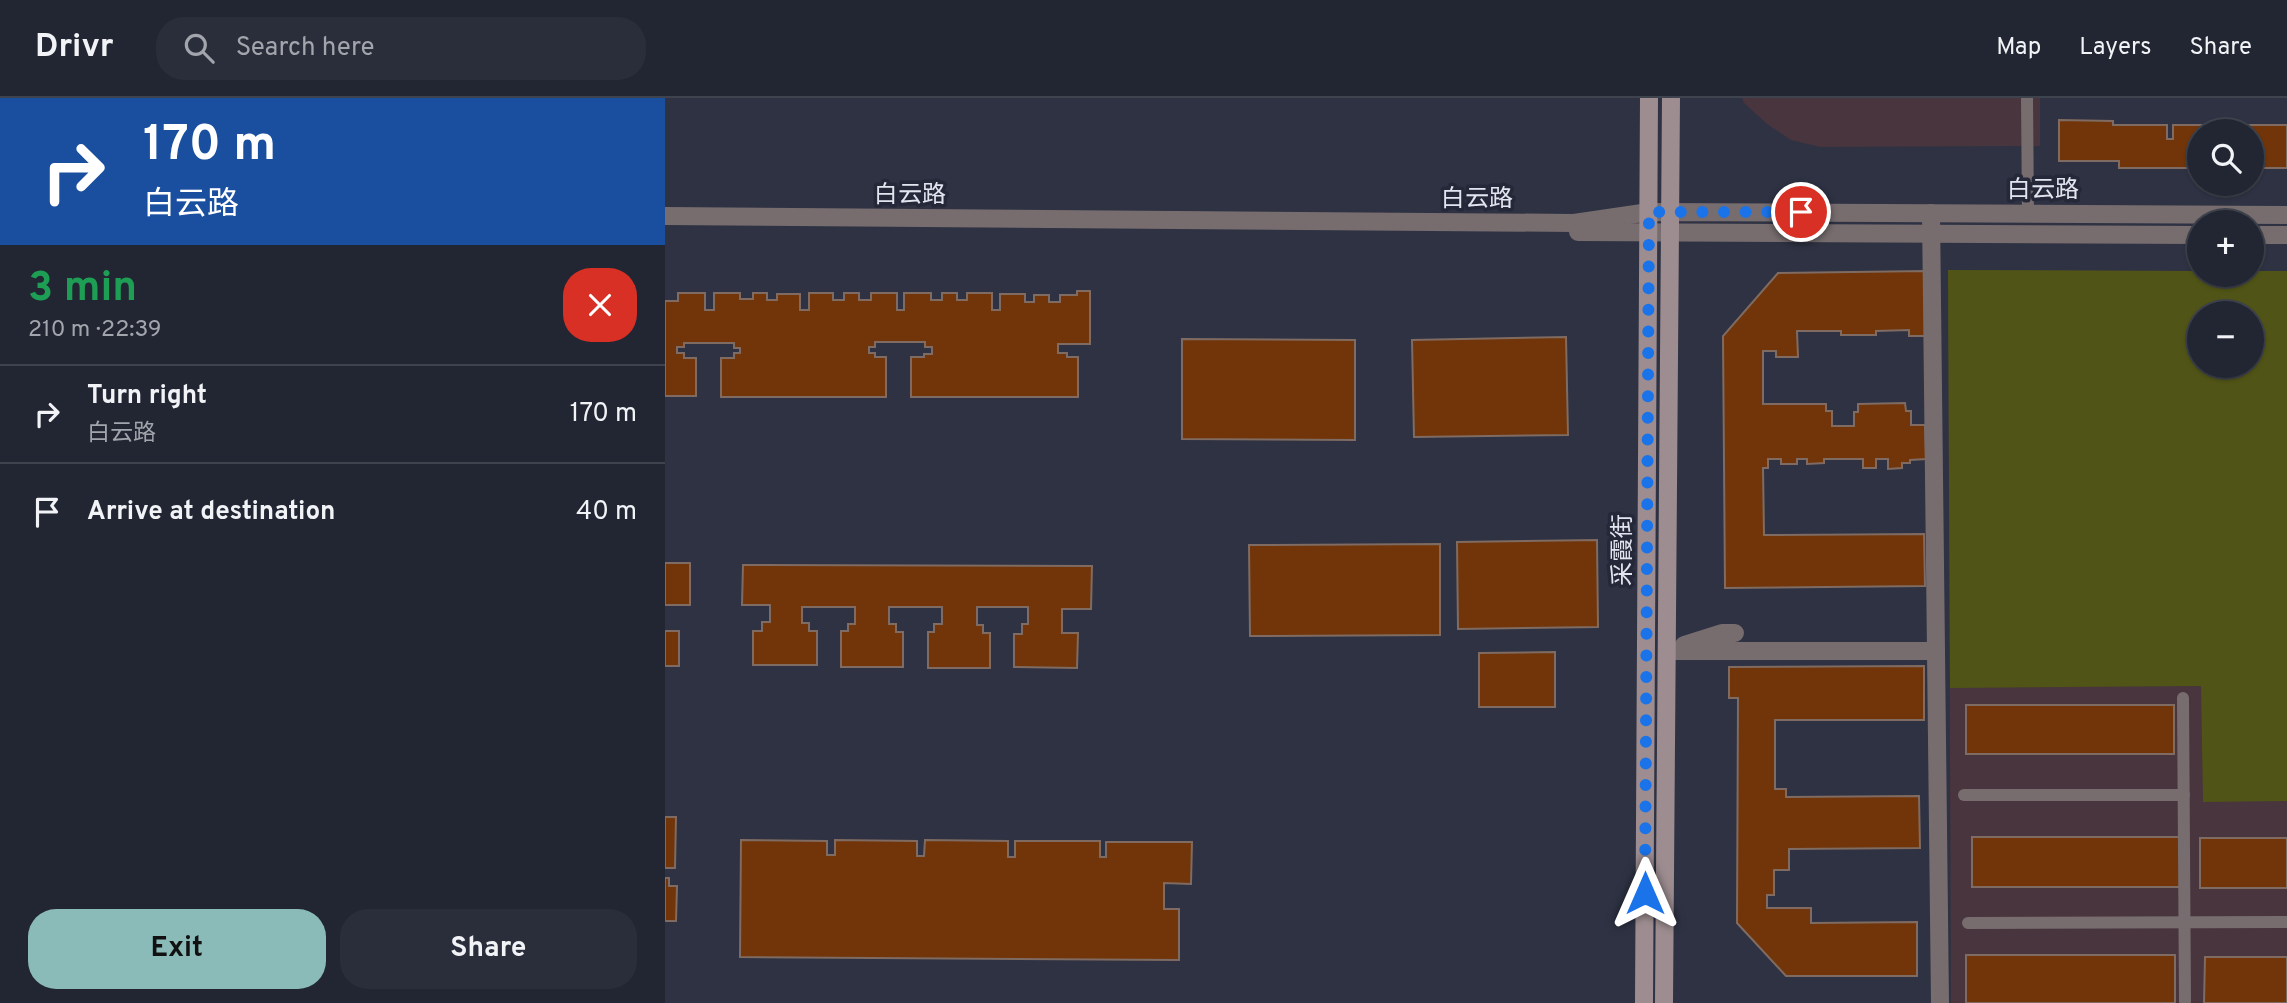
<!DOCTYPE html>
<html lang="en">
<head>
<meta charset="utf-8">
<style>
	:root { --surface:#222632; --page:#2a2e3a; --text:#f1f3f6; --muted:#a2a5ac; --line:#3f434d; --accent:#8bbbb9 }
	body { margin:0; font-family:Overpass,"Noto Sans SC",sans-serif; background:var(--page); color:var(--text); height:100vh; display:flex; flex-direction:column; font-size:26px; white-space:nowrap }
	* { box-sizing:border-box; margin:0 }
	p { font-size:23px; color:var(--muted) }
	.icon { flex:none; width:38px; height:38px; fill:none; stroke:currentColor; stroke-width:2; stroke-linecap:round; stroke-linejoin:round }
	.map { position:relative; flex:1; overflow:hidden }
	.side { display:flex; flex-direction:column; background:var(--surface); width:665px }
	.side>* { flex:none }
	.banner { background:#1a4fa0; color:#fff; overflow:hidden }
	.tools { position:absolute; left:1522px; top:21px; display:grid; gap:14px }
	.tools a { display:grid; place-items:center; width:77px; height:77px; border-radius:50%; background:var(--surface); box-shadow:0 2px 5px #0004,0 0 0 2px var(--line); font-size:35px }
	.pin { position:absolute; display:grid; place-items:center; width:60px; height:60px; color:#fff; margin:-30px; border:4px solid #fff; border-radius:50%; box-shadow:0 2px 7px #0007 }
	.me { position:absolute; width:77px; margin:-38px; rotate:0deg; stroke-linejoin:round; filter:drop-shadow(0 0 5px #0008) }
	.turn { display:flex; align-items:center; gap:24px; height:147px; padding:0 28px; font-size:32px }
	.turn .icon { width:91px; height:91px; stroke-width:2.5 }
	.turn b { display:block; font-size:49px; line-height:60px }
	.round { display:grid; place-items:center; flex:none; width:74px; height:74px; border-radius:28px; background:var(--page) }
	.head { display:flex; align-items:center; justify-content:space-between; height:119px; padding:0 28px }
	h1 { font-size:42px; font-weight:700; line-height:52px; color:#1e9e55 }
	.primary-button { display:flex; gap:14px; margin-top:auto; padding:14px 28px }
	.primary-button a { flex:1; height:80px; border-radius:28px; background:var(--accent); color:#111; font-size:28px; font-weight:700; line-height:80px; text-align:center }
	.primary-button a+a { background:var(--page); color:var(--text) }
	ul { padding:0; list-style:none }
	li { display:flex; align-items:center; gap:21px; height:98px; padding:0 28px; border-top:2px solid var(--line) }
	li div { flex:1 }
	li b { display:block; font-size:26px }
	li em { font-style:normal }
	header { display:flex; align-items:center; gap:42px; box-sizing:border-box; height:98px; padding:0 35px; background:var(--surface); border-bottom:2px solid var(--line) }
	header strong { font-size:33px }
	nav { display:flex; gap:38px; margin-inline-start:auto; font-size:24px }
	.search { width:490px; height:63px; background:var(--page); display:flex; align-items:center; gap:18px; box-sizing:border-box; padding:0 24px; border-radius:28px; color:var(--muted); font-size:26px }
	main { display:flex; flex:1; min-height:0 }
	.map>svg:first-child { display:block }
	.education { fill:#48353d; fill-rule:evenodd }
	.green { fill:#505416; fill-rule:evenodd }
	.building { fill:#713509; stroke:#7f6b61; stroke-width:2 }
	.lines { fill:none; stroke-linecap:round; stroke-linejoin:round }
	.service { stroke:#776d6f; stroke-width:12 }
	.minor { stroke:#776d6f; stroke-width:18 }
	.tertiary { stroke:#776d6f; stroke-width:18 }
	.secondary { stroke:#9d8d90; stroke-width:18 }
	.route { stroke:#1a73e8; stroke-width:12; stroke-dasharray:0 21.6 }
	.labels { text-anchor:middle; stroke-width:7; stroke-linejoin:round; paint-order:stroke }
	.street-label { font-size:24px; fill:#e2e5f0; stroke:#252838 }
</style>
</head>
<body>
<header>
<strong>Drivr</strong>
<div class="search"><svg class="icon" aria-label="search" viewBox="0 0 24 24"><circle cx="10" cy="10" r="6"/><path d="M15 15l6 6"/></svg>Search here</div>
<nav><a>Map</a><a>Layers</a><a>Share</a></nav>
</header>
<main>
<section class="side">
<div class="banner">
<div class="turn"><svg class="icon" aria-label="right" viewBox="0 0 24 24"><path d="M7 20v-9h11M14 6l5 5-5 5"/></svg><div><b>170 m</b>白云路</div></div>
</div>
<div class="head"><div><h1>3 min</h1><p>210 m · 22:39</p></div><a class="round" style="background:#d93025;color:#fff"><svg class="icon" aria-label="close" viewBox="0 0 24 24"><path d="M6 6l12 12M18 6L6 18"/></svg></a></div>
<ul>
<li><svg class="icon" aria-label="right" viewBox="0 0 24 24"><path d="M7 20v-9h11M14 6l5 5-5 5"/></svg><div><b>Turn right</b><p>白云路</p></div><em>170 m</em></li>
<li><svg class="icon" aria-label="arrive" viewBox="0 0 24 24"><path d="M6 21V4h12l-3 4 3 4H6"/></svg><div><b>Arrive at destination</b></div><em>40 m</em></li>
</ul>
<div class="primary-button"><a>Exit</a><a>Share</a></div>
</section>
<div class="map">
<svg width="1622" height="905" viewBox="0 0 1622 905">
	<rect width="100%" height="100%" fill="#2e3243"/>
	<!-- education -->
	<g class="education">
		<path d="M 1077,0 L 1375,0 L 1375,48 L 1155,49 L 1126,42 L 1102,26 L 1079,5 Z"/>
		<path d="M 1283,172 L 1535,173 L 1535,177 L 1587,177 L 1587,173 L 1622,173 L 1622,905 L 1286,905 ZM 1535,215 L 1587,215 L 1587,268 L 1535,268 Z"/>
	</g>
	<!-- green -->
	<path class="green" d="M 1283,172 L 1535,173 L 1535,177 L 1587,177 L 1587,173 L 1622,173 L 1622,703 L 1538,704 L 1536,588 L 1285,590 ZM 1535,215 L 1587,215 L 1587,268 L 1535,268 Z"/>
	<!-- building -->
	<g class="building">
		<path d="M 1394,22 L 1448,23 L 1448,27 L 1502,27 L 1502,41 L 1508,41 L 1508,27 L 1622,27 L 1622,70 L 1587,70 L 1587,33 L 1535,33 L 1535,70 L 1454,70 L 1454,63 L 1394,63 Z"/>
		<path d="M 1261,173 L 1262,238 L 1244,238 L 1244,232 L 1211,233 L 1211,237 L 1176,237 L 1176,233 L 1132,233 L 1133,259 L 1111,259 L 1111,253 L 1098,253 L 1098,306 L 1161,306 L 1161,313 L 1167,313 L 1167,328 L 1189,328 L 1189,314 L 1193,314 L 1193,306 L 1240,305 L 1241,313 L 1246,313 L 1246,327 L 1260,327 L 1261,361 L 1245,362 L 1245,365 L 1237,365 L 1237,370 L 1223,371 L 1223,361 L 1211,361 L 1211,370 L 1198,370 L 1198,361 L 1159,361 L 1159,365 L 1142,366 L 1142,361 L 1132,361 L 1132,366 L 1116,366 L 1116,361 L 1103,361 L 1103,370 L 1098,370 L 1099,437 L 1259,436 L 1260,488 L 1060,490 L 1058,238 L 1113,175 Z"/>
		<path d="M 412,193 L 425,193 L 425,246 L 393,246 L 393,255 L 402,255 L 402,259 L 413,259 L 413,299 L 246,299 L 246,259 L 259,259 L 259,256 L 267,256 L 267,249 L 260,249 L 260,244 L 210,244 L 210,249 L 204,249 L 204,255 L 210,255 L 210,259 L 221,259 L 221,299 L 56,299 L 56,260 L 69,260 L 69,255 L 75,255 L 75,250 L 69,250 L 69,245 L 19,245 L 19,249 L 12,249 L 12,255 L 19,255 L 19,260 L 31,260 L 31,298 L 0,298 L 0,203 L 13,203 L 13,195 L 40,195 L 40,212 L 49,212 L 49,195 L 75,195 L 75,201 L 88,201 L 88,195 L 102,195 L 102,202 L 112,202 L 112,196 L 135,196 L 135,212 L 144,212 L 144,195 L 168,195 L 168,202 L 179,202 L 179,195 L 194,195 L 194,202 L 206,202 L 206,195 L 232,195 L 232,212 L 239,212 L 239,195 L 266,195 L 266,202 L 277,202 L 277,195 L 292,195 L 292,202 L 302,202 L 302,195 L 327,195 L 327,212 L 335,212 L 335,196 L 360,196 L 360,204 L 369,204 L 369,197 L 384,197 L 384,204 L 395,204 L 395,197 L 412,197 Z"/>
		<path d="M 901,239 L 903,337 L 749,339 L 747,242 Z"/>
		<path d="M 517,241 L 690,242 L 690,342 L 517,341 Z"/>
		<path d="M 932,442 L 933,529 L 793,531 L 792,444 Z"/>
		<path d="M 775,446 L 775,537 L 585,538 L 584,447 Z"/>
		<rect x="0" y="465" width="25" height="42"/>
		<path d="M 78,467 L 427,468 L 426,511 L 397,511 L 397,535 L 413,535 L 412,570 L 349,569 L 349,536 L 357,536 L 357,526 L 363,526 L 363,509 L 312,509 L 312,527 L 318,527 L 318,535 L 325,535 L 325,570 L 263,570 L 263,534 L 269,534 L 269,526 L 277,526 L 277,509 L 224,509 L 224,526 L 231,526 L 231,534 L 238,534 L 238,569 L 176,569 L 176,533 L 183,533 L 183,526 L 190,526 L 190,509 L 137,509 L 137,525 L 144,525 L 144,533 L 152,533 L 152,567 L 88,567 L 88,533 L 97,533 L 97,524 L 105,524 L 105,507 L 77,507 Z"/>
		<rect x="0" y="533" width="14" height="35"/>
		<path d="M 890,554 L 890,609 L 814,609 L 814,555 Z"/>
		<path d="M 1259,568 L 1259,622 L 1110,622 L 1110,691 L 1121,691 L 1121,699 L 1254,698 L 1255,750 L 1124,751 L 1124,772 L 1109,772 L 1109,797 L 1102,797 L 1102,810 L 1146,810 L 1146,825 L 1252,824 L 1252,878 L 1121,878 L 1072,825 L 1073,600 L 1064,600 L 1064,569 Z"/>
		<rect x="1301" y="607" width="208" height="49"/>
		<path d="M 0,719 L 11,719 L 10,770 L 0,770 Z"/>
		<rect x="1307" y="739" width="208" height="50"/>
		<rect x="1535" y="740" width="87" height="50"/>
		<path d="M 76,742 L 162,743 L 162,757 L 170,757 L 170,742 L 252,743 L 252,758 L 259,758 L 260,742 L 343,743 L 343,759 L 350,759 L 350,743 L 435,743 L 435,759 L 441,759 L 441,744 L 527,744 L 526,786 L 499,785 L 499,811 L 514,811 L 514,862 L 75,859 Z"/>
		<path d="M 0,780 L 4,780 L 4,788 L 12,788 L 11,823 L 0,823 Z"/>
		<rect x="1301" y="857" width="209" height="48"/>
		<path d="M 1540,859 L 1622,859 L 1622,905 L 1539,905 Z"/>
	</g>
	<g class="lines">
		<!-- service -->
		<g class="service">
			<path d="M 1362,0 L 1363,116"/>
			<path d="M 1518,600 L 1520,903"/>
			<path d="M 1299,697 L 1519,697"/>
			<path d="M 1303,825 L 1622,824"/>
		</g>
		<!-- minor -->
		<g class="minor">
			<path d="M 1266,115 L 1275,905"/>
			<path d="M 1019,547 L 1057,535 L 1070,535"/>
			<path d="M 1002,553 L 1271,553"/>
		</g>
		<!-- tertiary -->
		<g class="tertiary">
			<path d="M 0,118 L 909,125 L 984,114 L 1622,117"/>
			<path d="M 913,134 L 1535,137"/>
			<path d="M 1587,137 L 1622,137"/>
		</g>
		<!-- secondary -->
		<g class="secondary">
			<path d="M 979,905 L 984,0"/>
			<path d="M 999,905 L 1006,0"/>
		</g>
	</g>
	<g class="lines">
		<!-- route -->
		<path class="route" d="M 980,795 L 984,114 L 1136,114"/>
	</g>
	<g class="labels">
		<!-- street labels -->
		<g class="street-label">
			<text x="1378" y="99">白云路</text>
			<text x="245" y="104">白云路</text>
			<text x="812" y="108">白云路</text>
			<text transform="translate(957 452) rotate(-90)" y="8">采霞街</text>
		</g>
	</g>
</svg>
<div class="tools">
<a><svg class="icon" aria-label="search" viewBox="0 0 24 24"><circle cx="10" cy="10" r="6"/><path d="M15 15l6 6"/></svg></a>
<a>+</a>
<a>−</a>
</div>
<div class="pin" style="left:1136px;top:114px;background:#d93025"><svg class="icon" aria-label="arrive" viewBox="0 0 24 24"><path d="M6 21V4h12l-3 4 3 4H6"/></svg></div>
<svg class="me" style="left:980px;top:795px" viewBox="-20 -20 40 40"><path d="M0-17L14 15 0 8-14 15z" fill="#1a73e8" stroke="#fff" stroke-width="4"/></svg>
</div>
</main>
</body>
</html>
